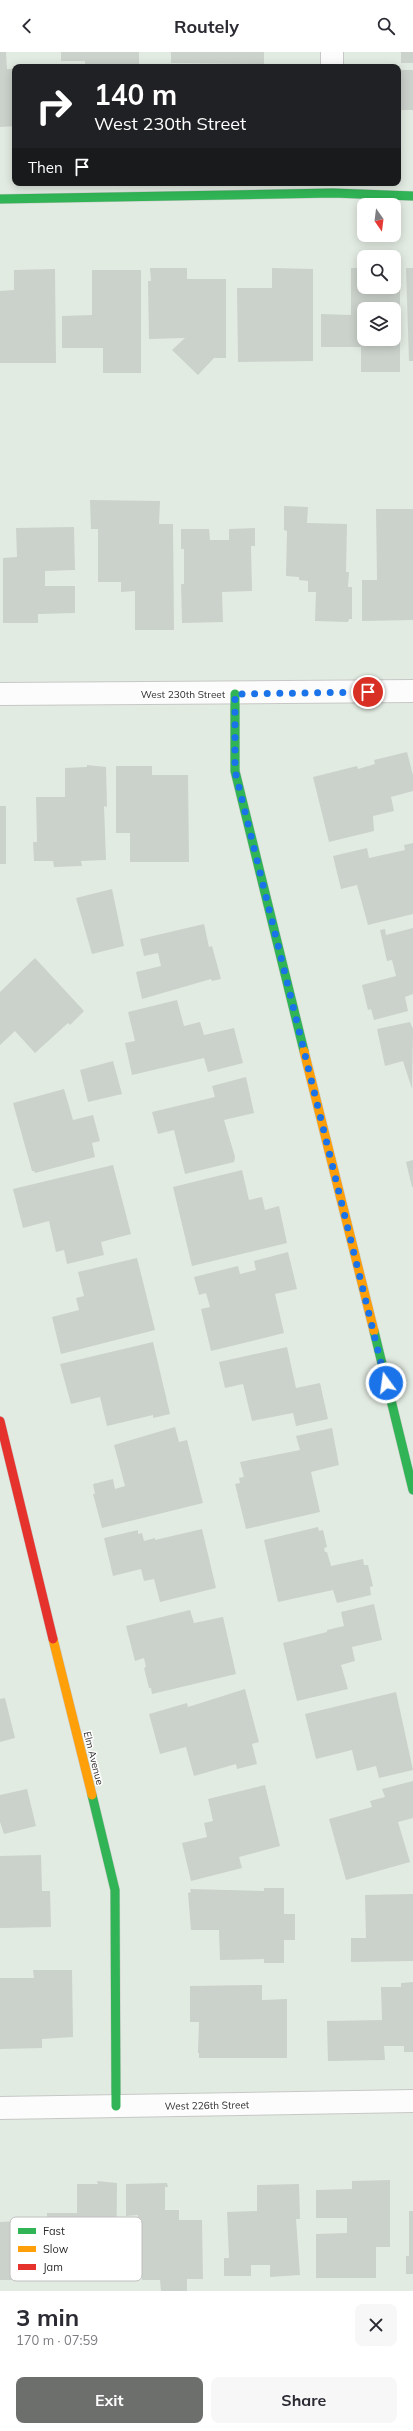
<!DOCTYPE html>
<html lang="en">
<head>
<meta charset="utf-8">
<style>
	:root { --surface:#fff; --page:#f7f7f7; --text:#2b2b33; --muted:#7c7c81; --accent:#6c6f6c }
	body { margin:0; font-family:Mulish,sans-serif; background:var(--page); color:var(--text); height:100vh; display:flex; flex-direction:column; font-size:15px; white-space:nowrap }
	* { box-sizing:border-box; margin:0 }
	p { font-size:13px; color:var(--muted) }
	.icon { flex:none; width:22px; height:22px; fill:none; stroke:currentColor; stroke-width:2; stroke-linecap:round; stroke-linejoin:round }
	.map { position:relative; height:2239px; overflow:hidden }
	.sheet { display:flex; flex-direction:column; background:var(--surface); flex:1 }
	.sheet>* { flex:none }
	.top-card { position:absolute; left:12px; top:12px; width:389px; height:122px; border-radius:8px; box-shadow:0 2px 10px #0003; background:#202124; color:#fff; overflow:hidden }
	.needle { width:26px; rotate:166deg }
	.buttons { position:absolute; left:357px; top:146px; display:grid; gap:8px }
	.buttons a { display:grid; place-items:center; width:44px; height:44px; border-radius:8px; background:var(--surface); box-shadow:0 2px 10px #0003; font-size:20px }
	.pin { position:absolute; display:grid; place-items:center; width:34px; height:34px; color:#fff; margin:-17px; border:2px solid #fff; border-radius:50%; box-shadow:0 1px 4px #0007 }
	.me { position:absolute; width:44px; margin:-22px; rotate:346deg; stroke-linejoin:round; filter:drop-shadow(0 0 3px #0008) }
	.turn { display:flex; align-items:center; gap:14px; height:84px; padding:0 16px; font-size:18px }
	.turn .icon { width:52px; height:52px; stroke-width:2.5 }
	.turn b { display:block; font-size:28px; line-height:34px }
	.then { display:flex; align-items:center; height:38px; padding:0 16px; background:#0003; gap:8px; font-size:15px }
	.round { display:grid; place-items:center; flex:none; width:42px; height:42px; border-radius:8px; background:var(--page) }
	.headline { display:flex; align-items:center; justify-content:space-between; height:68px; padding:0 16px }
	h1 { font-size:24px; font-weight:700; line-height:30px }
	.primary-button { display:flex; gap:8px; margin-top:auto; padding:8px 16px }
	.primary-button a { flex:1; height:46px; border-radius:8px; background:var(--accent); color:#fff; font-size:16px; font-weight:700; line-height:46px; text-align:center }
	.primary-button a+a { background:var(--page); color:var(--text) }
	header { display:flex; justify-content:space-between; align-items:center; height:52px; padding:0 16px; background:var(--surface); font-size:18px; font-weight:700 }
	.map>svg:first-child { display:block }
	.building { fill:#cbd1cb; fill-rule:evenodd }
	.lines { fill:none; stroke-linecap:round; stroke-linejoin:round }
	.street-casing { stroke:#c7c8c6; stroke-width:24 }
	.fast-casing { stroke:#c7c8c6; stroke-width:10 }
	.slow-casing { stroke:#c7c8c6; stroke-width:10 }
	.jam-casing { stroke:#c7c8c6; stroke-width:10 }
	.street { stroke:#fbfcfb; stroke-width:22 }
	.fast { stroke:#30b455; stroke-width:9 }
	.slow { stroke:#ff9f0a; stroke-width:9 }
	.jam { stroke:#e5322d; stroke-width:9 }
	.route { stroke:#1a73e8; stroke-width:7; stroke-dasharray:0 12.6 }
	.labels { text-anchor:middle; stroke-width:3; stroke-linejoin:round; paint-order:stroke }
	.street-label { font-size:10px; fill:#2c2c2c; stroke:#fff }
	.key { fill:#fff; stroke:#c0c0c0; stroke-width:1 }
	.key-label { font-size:11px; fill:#2c2c2c }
</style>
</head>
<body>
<header><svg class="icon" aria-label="back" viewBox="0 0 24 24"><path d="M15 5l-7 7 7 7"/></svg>Routely<svg class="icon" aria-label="search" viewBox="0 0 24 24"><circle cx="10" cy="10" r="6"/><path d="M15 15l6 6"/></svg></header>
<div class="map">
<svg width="413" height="2239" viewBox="0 0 413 2239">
	<rect width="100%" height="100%" fill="#e2ebe2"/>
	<!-- building -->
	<g class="building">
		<path d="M 0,0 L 6,0 L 7,17 L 15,17 L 15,74 L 0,75 Z"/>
		<path d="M 61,0 L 139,0 L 139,15 L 85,15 L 85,9 L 61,9 Z"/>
		<path d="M 171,0 L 264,0 L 264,12 L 171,11 Z"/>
		<rect x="401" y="0" width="12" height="11"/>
		<path d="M 398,18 L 413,18 L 413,58 L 399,58 Z"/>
		<path d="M 150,216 L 187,216 L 187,227 L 226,227 L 226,306 L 214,306 L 198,323 L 172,298 L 185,286 L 149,287 L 148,229 L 151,229 Z"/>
		<path d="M 272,216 L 313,217 L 313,309 L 238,310 L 237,236 L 272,236 Z"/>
		<path d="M 351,216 L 364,216 L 364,235 L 394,235 L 394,216 L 397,216 L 397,229 L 400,229 L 400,320 L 361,320 L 361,295 L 321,295 L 321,262 L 351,263 ZM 364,257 L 394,257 L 394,287 L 364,287 Z"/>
		<path d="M 406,216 L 413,216 L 413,309 L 409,309 Z"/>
		<path d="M 55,217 L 56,311 L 0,311 L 0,239 L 14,238 L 14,218 Z"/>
		<path d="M 92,218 L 141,218 L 141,321 L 103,321 L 103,296 L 62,296 L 62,264 L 92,263 Z"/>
		<path d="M 90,448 L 160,449 L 159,472 L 173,472 L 174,578 L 135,578 L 135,539 L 121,540 L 121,530 L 98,530 L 98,477 L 91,477 Z"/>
		<path d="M 284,454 L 308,455 L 307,471 L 347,472 L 346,520 L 349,520 L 348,535 L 352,535 L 352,567 L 349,567 L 348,570 L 315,569 L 316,540 L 308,540 L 308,529 L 299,528 L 299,525 L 286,524 L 287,479 L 284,478 Z"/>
		<path d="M 376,457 L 413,457 L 413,568 L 362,569 L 362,528 L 377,528 Z"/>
		<path d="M 74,475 L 75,518 L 45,519 L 45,534 L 75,534 L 75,561 L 38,562 L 38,571 L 3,571 L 3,506 L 17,505 L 16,476 Z"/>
		<path d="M 255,476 L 255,494 L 251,494 L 252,539 L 222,540 L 223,570 L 182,571 L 181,532 L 184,532 L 184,497 L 181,497 L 181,477 L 209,477 L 210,488 L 229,488 L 229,477 Z"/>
		<path d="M 407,700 L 413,723 L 413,739 L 391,745 L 394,759 L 373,764 L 374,779 L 329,790 L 313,725 L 357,714 L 358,717 L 375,712 L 374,708 Z"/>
		<path d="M 87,713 L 106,715 L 107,755 L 104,754 L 106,808 L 81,809 L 82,814 L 54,815 L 53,809 L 34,809 L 33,790 L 37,790 L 36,745 L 65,745 L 65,716 L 87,715 Z"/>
		<path d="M 116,714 L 152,714 L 152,723 L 188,723 L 189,810 L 130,810 L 130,781 L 116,781 Z"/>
		<rect x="0" y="754" width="6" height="58"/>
		<path d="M 413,791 L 413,862 L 368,873 L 357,833 L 341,837 L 333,804 L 367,796 L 369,806 L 405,798 L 404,793 Z"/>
		<path d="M 112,837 L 124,894 L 92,902 L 76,846 Z"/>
		<path d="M 204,872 L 209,895 L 212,894 L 221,927 L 212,929 L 211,927 L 142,947 L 136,920 L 161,914 L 158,901 L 144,904 L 140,887 Z"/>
		<path d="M 413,876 L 413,942 L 405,945 L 408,959 L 374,968 L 371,957 L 368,958 L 362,933 L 396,924 L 392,908 L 387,909 L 380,878 L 385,877 L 386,883 Z"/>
		<path d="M 35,906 L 84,959 L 70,973 L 68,971 L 35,1001 L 15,979 L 0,993 L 0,940 Z"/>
		<path d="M 177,948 L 184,974 L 200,970 L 204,983 L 234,976 L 243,1011 L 208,1020 L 204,1006 L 132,1023 L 125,991 L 135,989 L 128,960 Z"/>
		<path d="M 410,970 L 413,977 L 412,1037 L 403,1009 L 385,1014 L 377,977 Z"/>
		<path d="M 113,1009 L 122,1042 L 88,1050 L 80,1018 Z"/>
		<path d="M 246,1025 L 254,1061 L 224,1068 L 235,1105 L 234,1110 L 185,1122 L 174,1078 L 158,1082 L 152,1060 L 215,1045 L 212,1034 Z"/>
		<path d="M 64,1037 L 73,1068 L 93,1063 L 100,1089 L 92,1091 L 95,1105 L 35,1121 L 34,1119 L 32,1119 L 13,1051 Z"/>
		<path d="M 413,1108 L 413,1135 L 412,1135 L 406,1110 Z"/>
		<path d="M 113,1113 L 131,1182 L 101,1190 L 104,1203 L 67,1212 L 64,1198 L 56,1200 L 49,1169 L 23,1176 L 13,1137 Z"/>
		<path d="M 242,1118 L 249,1148 L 262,1145 L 265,1158 L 279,1154 L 287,1191 L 192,1214 L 173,1135 Z"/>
		<path d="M 288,1200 L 297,1237 L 275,1242 L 284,1281 L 211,1299 L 201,1257 L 210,1255 L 206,1241 L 199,1243 L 194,1225 L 238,1214 L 240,1222 L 256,1218 L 254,1209 Z"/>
		<path d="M 137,1206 L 155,1278 L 61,1302 L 52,1265 L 79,1258 L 76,1246 L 84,1244 L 78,1220 Z"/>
		<path d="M 153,1290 L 170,1362 L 153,1366 L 153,1363 L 107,1374 L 100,1345 L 71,1352 L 60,1312 Z"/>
		<path d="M 287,1295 L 296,1336 L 320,1331 L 328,1367 L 296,1374 L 293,1361 L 252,1369 L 243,1332 L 225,1336 L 219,1310 Z"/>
		<path d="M 175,1375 L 179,1390 L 187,1388 L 203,1451 L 102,1476 L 93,1442 L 95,1442 L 93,1432 L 113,1427 L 115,1437 L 125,1434 L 114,1393 Z"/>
		<path d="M 332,1376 L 339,1413 L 311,1420 L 320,1460 L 246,1477 L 235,1432 L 240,1431 L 239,1426 L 244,1425 L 240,1410 L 300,1398 L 296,1384 Z"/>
		<path d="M 318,1475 L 319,1479 L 323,1478 L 327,1495 L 324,1496 L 325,1500 L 327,1500 L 331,1514 L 363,1507 L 364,1513 L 368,1513 L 373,1534 L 370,1535 L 371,1543 L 337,1551 L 333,1538 L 278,1550 L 264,1488 Z"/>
		<path d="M 202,1477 L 216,1536 L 160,1550 L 154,1527 L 144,1529 L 141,1517 L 113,1524 L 104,1486 L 138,1478 L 138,1482 L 142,1481 L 144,1489 L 155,1486 L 155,1488 Z"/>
		<path d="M 374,1552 L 382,1588 L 352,1595 L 355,1609 L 341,1613 L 348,1637 L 297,1649 L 283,1591 L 327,1580 L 327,1578 L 344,1574 L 341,1560 Z"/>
		<path d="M 190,1558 L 194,1571 L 223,1565 L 236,1622 L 152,1642 L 151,1636 L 149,1636 L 144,1616 L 146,1615 L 144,1606 L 135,1609 L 126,1574 Z"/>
		<path d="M 245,1637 L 259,1690 L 252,1692 L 257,1712 L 237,1717 L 236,1712 L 194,1724 L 186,1695 L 160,1702 L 149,1662 L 187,1651 L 188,1655 Z"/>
		<path d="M 396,1640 L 413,1718 L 379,1726 L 376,1714 L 357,1719 L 352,1698 L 316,1707 L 305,1662 Z"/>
		<path d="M 5,1646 L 15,1686 L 0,1690 L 0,1647 Z"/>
		<path d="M 413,1729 L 413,1766 L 398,1770 L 410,1810 L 346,1828 L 329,1767 L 372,1755 L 370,1749 L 385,1745 L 382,1737 Z"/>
		<path d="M 265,1733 L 280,1794 L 239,1805 L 242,1816 L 191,1829 L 182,1791 L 207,1785 L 204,1771 L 213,1769 L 208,1747 Z"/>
		<path d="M 27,1737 L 36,1774 L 4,1782 L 0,1770 L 0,1743 Z"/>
		<path d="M 41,1803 L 42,1839 L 50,1839 L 51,1875 L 0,1876 L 0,1804 Z"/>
		<path d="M 264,1836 L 284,1836 L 284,1862 L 295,1862 L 295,1888 L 284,1888 L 284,1911 L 264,1911 L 264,1907 L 220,1908 L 219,1878 L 191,1878 L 188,1841 L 191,1840 L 190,1837 L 264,1839 Z"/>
		<path d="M 413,1842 L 413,1909 L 351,1910 L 351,1886 L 366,1886 L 365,1843 Z"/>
		<path d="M 33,1918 L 72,1918 L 73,1985 L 42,1987 L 42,1996 L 0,1997 L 0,1926 L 34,1926 Z"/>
		<path d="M 413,1930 L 413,2000 L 404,2000 L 404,1994 L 384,1994 L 385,2008 L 328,2009 L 327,1969 L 382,1968 L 381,1935 L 401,1935 L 401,1931 Z"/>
		<path d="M 262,1933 L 262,1948 L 287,1947 L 287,2006 L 199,2006 L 199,2001 L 198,2001 L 199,1970 L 190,1970 L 190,1934 Z"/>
		<path d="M 390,2128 L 390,2195 L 376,2195 L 376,2226 L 316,2226 L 316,2182 L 347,2181 L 347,2166 L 316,2166 L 316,2138 L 352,2137 L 352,2129 Z"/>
		<path d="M 97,2129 L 117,2131 L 116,2226 L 57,2226 L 57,2224 L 44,2224 L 43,2206 L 48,2206 L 47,2161 L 77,2161 L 77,2132 L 98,2132 Z"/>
		<path d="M 167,2131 L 168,2135 L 165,2135 L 165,2158 L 179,2158 L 179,2168 L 202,2168 L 203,2227 L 187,2227 L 187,2239 L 161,2239 L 160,2228 L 142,2228 L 141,2179 L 138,2179 L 138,2163 L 126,2164 L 126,2132 Z"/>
		<path d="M 299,2132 L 300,2167 L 296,2167 L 300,2223 L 270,2225 L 270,2213 L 251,2213 L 251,2224 L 224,2224 L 224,2206 L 229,2206 L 227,2160 L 257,2159 L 257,2133 Z"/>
		<path d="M 409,2159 L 413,2159 L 413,2222 L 406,2222 L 406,2204 L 409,2204 Z"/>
		<path d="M 21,2169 L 21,2228 L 0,2228 L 0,2170 Z"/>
	</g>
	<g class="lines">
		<defs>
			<g id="street">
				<path d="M 332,0 L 332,15"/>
				<path d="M 0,642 L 413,639"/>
				<path d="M 0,2056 L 413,2049"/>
			</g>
			<g id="fast">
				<path d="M 0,147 L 333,141 L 413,144"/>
				<path d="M 235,642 L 235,719 L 304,999"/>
				<path d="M 374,1279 L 413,1438"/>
				<path d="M 92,1743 L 115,1838 L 116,2054"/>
			</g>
			<g id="slow">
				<path d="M 304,999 L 374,1279"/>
				<path d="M 53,1587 L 92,1743"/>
			</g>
			<path id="jam" d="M 0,1369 L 53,1587"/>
		</defs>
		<!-- street casing -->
		<use href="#street" class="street-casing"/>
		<!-- fast casing -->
		<use href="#fast" class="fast-casing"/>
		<!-- slow casing -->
		<use href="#slow" class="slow-casing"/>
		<!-- jam casing -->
		<use href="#jam" class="jam-casing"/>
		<!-- street -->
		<use href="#street" class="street"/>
		<!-- fast -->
		<use href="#fast" class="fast"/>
		<!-- slow -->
		<use href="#slow" class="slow"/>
		<!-- jam -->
		<use href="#jam" class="jam"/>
	</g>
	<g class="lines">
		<!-- route -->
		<path class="route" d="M 368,640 L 235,642 L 235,719 L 386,1331"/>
	</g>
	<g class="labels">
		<!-- street labels -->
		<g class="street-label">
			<text x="183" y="646">West 230th Street</text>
			<text transform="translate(94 1706) rotate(76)" y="4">Elm Avenue</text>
			<text transform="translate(207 2053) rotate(-1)" y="4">West 226th Street</text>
		</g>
	</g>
	<!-- legend -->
	<rect x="10" y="2165" width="132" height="64" rx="6" class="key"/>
	<rect x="18" y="2176" width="18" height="6" fill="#30b455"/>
	<rect x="18" y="2194" width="18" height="6" fill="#ff9f0a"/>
	<rect x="18" y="2212" width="18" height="6" fill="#e5322d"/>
	<g class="key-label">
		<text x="43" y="2183">Fast</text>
		<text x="43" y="2201">Slow</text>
		<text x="43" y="2219">Jam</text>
	</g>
</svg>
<div class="buttons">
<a><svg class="needle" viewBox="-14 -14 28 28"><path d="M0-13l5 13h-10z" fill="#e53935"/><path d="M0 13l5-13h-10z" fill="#7c7c81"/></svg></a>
<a><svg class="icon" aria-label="search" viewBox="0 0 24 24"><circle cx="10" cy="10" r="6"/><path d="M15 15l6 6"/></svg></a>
<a><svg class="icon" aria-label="layers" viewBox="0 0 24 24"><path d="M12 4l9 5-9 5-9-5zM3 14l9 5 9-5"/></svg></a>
</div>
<div class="pin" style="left:368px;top:640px;background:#d93025"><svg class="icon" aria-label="arrive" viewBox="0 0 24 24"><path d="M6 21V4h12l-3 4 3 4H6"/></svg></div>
<svg class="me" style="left:386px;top:1331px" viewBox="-20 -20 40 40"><circle r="17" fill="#1a73e8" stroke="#fff" stroke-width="3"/><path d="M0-11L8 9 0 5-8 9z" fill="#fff"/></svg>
<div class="top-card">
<div class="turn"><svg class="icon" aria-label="right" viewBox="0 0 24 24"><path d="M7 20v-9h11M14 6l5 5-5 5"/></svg><div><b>140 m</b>West 230th Street</div></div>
<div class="then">Then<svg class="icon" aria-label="arrive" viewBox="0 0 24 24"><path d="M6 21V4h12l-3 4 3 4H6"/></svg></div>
</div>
</div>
<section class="sheet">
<div class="headline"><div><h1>3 min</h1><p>170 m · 07:59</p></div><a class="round"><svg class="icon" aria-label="close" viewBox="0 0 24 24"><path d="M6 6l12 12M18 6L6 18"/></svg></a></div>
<div class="primary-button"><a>Exit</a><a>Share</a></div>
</section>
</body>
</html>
